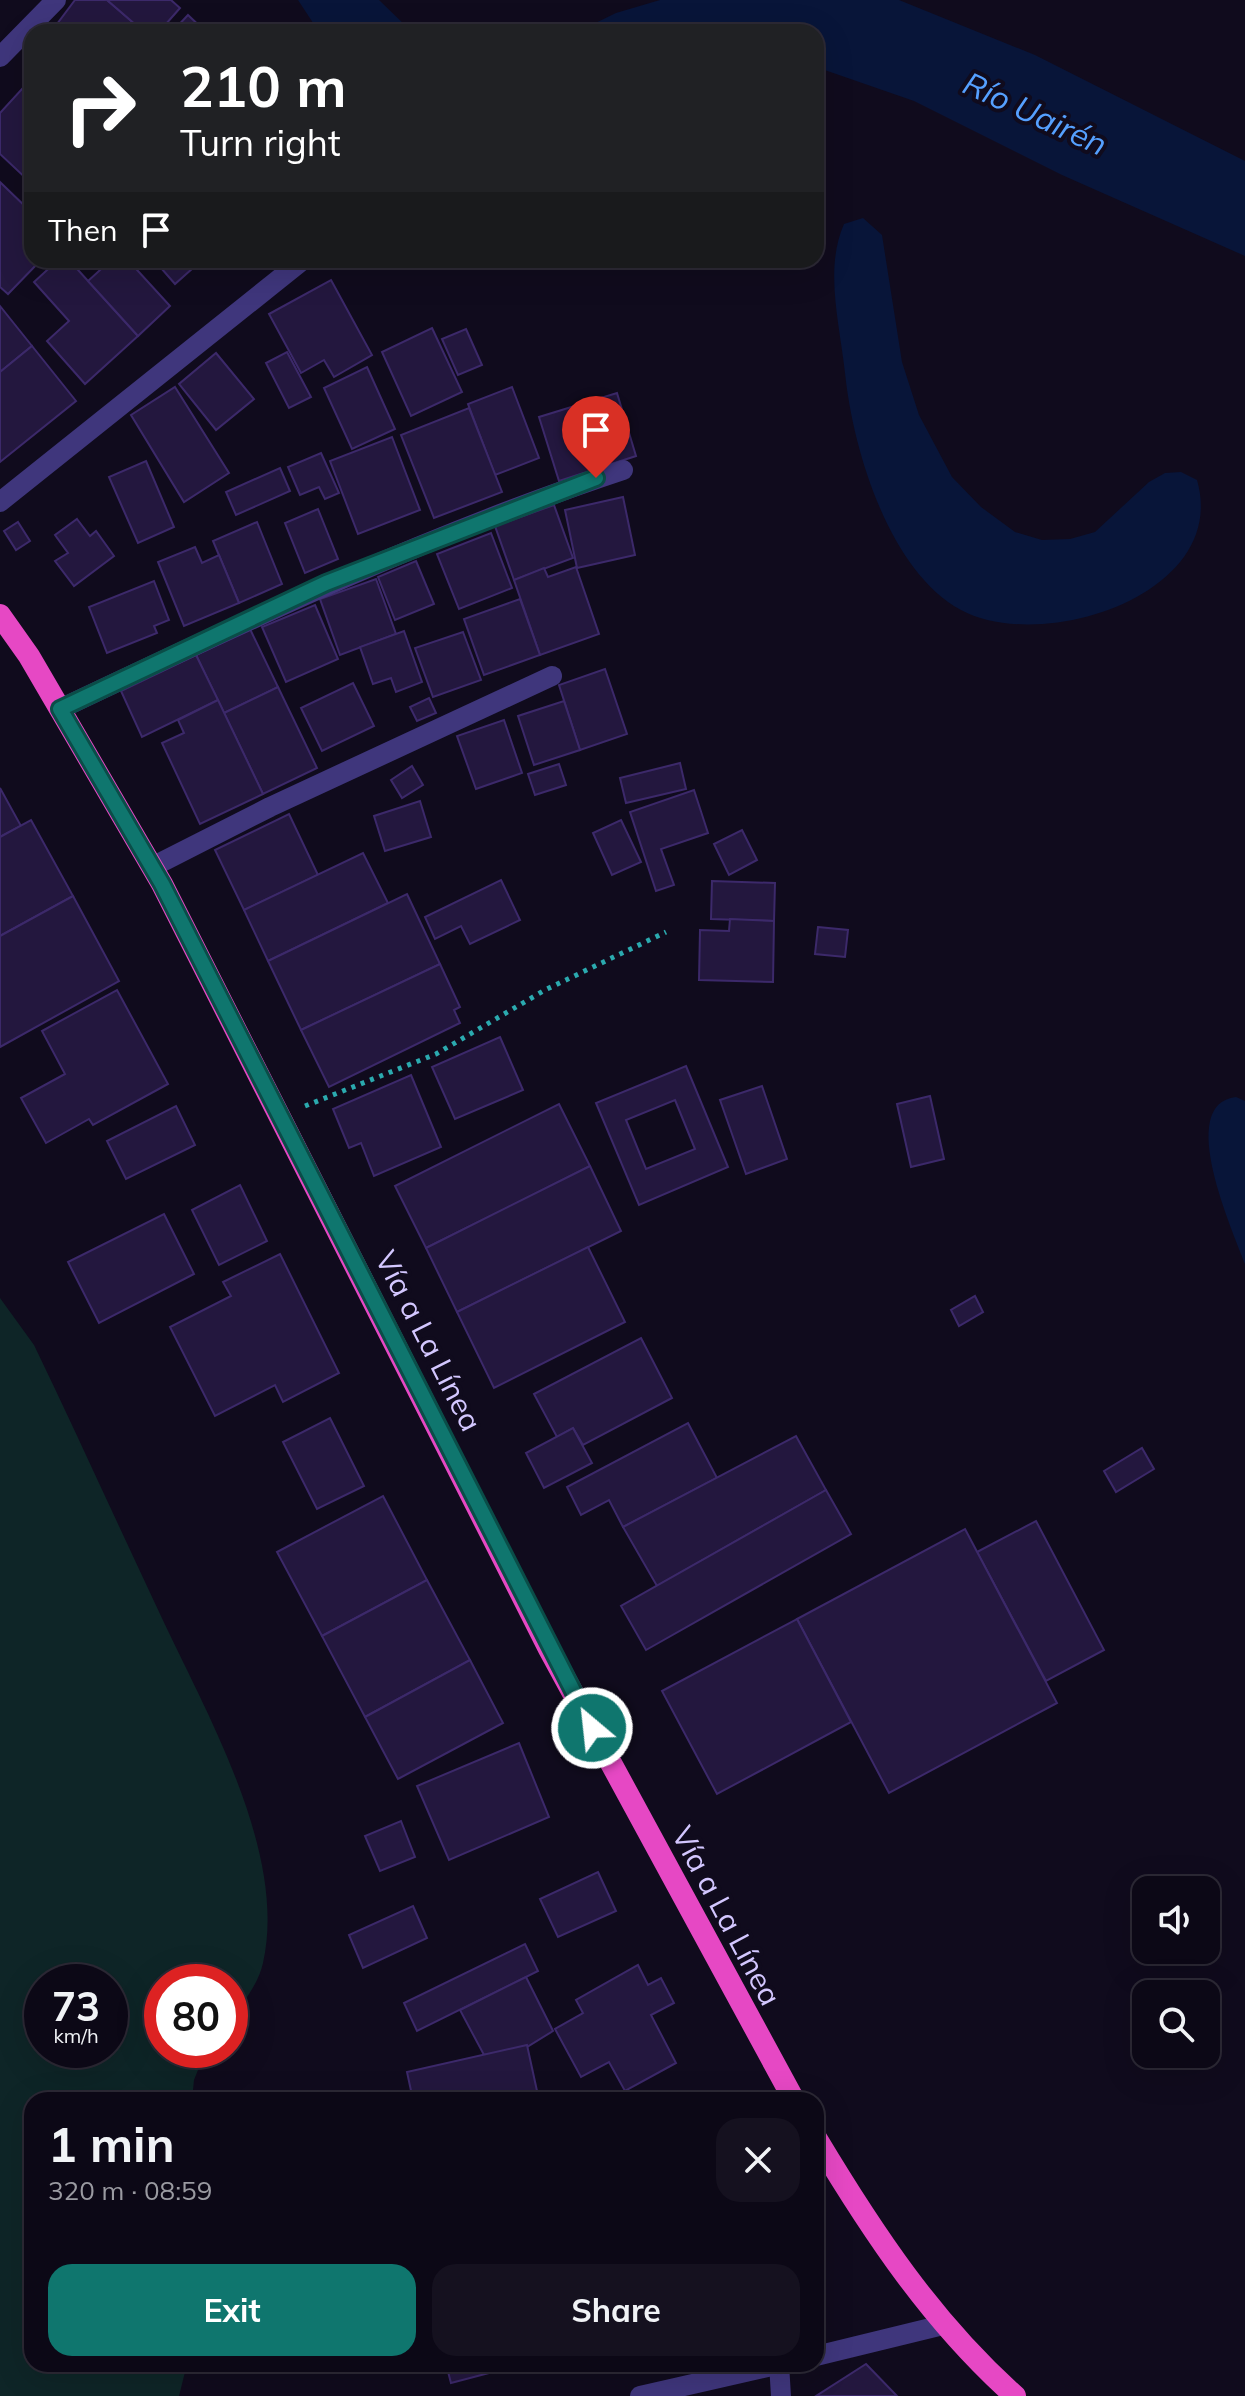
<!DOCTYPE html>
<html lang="en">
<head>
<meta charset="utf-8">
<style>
	:root { --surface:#0c0816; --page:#15111f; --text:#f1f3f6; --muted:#9a9aa1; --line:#2c2935; --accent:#0f766e }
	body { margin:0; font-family:Mulish,sans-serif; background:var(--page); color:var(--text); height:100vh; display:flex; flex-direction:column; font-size:30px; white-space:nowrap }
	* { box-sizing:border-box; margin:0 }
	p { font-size:26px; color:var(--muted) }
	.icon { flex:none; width:44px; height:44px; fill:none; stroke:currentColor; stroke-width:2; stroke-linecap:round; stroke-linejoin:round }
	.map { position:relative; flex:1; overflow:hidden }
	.sheet { position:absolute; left:24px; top:2092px; width:800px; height:280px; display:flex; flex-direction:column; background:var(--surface); border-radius:24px; box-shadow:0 8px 32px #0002,0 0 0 2px var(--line) }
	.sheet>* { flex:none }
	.top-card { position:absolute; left:24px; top:24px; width:800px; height:244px; border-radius:24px; box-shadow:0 8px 32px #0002,0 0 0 2px var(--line); background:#202124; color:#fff; overflow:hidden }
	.buttons { position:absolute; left:1132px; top:1876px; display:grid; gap:16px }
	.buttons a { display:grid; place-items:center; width:88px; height:88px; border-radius:16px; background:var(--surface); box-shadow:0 8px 32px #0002,0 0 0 2px var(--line); font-size:40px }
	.speed { position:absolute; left:24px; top:1964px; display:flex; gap:16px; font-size:40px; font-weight:700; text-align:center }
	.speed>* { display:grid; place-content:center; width:104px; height:104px; border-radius:50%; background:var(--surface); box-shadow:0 8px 32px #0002,0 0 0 2px var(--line); line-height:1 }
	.speed small { font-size:20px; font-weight:400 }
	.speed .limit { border:12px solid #d22; background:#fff; color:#111 }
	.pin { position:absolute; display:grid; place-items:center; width:68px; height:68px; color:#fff; margin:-82px -34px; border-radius:50% 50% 50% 0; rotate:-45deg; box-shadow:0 0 8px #0007 }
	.pin .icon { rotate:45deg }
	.me { position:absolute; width:88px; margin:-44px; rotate:332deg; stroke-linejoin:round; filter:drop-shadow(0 0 6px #0008) }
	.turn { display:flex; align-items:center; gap:28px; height:168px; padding:0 24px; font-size:36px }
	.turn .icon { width:104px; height:104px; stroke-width:2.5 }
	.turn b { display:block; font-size:56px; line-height:68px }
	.then { display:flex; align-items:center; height:76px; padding:0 24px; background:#0003; gap:16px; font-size:30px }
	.round { display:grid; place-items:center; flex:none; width:84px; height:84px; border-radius:24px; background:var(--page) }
	.head { display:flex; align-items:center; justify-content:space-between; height:136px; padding:0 24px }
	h1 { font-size:48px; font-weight:700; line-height:60px }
	.button { display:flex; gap:16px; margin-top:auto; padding:16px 24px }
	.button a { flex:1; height:92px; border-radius:24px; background:var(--accent); color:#fff; font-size:32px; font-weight:700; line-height:92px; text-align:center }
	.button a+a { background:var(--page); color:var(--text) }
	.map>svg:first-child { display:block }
	.green { fill:#0e2527; fill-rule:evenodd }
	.water { fill:#081539 }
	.building { fill:#23173e; stroke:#3c296a; stroke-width:2; fill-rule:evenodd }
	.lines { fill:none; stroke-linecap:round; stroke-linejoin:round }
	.path { stroke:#2baaaf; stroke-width:5; stroke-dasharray:4 6; stroke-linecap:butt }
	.minor { stroke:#3f367c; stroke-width:20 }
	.trunk { stroke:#e648c4; stroke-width:22 }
	.route-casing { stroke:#0a4d48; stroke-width:20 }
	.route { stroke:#0f766e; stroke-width:14 }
	.labels { text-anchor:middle; stroke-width:8; stroke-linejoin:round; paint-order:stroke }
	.street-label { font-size:30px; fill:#d3c7ff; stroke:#100b1d }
	.water-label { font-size:32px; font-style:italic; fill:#55a0ff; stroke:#100b1d }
</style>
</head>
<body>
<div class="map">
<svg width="1245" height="2396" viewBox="0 0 1245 2396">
	<rect width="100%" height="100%" fill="#100b1d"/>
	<!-- green -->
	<path class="green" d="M 0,1298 L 34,1345 C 77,1434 118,1525 160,1614 C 205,1711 288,1852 263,1963 C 258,1985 243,2003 230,2020 L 230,1982 L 162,1982 L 162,2050 L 206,2050 L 194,2080 L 192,2100 L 32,2100 L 32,2364 L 187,2364 L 179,2396 L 0,2396 ZM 42,1982 L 110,1982 L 110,2050 L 42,2050 Z"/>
	<!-- water -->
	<g class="water">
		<path d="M 298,0 L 379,0 L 412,32 L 319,32 Z"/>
		<path d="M 660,0 L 899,0 L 1035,55 L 1245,161 L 1245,256 L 1062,175 L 914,101 L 816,67 L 816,32 L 577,32 L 616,13 Z"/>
		<path d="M 863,218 L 882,235 L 902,362 L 919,415 L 952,477 L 981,507 L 1015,532 L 1042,540 L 1070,539 L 1095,532 L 1149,482 L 1165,473 L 1181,472 L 1197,480 C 1230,594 1043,654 961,610 C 889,571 853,450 845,373 C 840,325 824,269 844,224 Z"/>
		<path d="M 1236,1097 L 1245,1101 L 1245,1264 C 1233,1231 1175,1104 1236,1097 Z"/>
	</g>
	<!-- building -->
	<g class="building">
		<path d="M 75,0 L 107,0 L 144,32 L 51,32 Z"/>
		<path d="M 107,0 L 171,0 L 180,8 L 159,32 L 144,32 Z"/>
		<path d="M 188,15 L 206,32 L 172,32 Z"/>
		<path d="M 32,78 L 32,184 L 0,154 L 0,113 Z"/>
		<path d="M 0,182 L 32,213 L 32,233 L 28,237 L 32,241 L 32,260 L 41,260 L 8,294 L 0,287 Z"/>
		<path d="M 58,260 L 69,260 L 138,336 L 85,384 L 47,341 L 69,321 L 34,282 Z"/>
		<path d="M 111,260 L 128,260 L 170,306 L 138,336 L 88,281 Z"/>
		<path d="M 154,260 L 202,260 L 175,284 Z"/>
		<path d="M 331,280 L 372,355 L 334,377 L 324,360 L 301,373 L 269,314 Z"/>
		<path d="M 0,306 L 32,346 L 0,372 Z"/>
		<path d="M 432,328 L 462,392 L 411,416 L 382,352 Z"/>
		<path d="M 466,329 L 482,365 L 458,375 L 442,339 Z"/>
		<path d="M 32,346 L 76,401 L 0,462 L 0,372 Z"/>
		<path d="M 287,352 L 311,397 L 289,408 L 266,363 Z"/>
		<path d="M 216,353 L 254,399 L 216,430 L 179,384 Z"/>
		<path d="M 367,367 L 395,429 L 352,449 L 324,388 Z"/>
		<path d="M 175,387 L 229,473 L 184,502 L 131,415 Z"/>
		<path d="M 512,387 L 539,458 L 495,475 L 468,404 Z"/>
		<path d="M 617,393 L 636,456 L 559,481 L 539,417 Z"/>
		<path d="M 469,408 L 502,492 L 434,518 L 401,435 Z"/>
		<path d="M 392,437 L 420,510 L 358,534 L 330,461 Z"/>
		<path d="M 321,453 L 339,493 L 325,499 L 319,487 L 300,495 L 288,467 Z"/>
		<path d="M 146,461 L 174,527 L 138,543 L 109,477 Z"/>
		<path d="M 280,468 L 290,491 L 236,515 L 226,492 Z"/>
		<path d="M 623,497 L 635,555 L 577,568 L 565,510 Z"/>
		<path d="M 554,505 L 573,558 L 514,580 L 495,526 Z"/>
		<path d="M 318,509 L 338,559 L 305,573 L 285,523 Z"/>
		<path d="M 77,519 L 90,536 L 96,531 L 114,556 L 74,586 L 55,561 L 68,553 L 55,535 Z"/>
		<path d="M 18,522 L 30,541 L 16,550 L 4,531 Z"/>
		<path d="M 257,522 L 282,584 L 239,603 L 213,541 Z"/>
		<path d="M 491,533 L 512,588 L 459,609 L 437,554 Z"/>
		<path d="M 195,547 L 202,563 L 219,555 L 239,603 L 184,626 L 158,562 Z"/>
		<path d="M 416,561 L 434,604 L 395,620 L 378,577 Z"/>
		<path d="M 576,567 L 599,634 L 540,655 L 514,580 L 544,568 L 548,577 Z"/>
		<path d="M 376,579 L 396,634 L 340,655 L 320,599 Z"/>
		<path d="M 154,581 L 169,620 L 154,626 L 157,633 L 107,653 L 89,607 Z"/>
		<path d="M 520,599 L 540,655 L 484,675 L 464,619 Z"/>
		<path d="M 315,605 L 338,659 L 286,682 L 262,627 Z"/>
		<path d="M 250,629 L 278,687 L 224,713 L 196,655 Z"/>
		<path d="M 404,631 L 422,682 L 396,692 L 391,678 L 373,684 L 360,647 Z"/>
		<path d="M 463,632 L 481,680 L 433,697 L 415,648 Z"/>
		<path d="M 196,655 L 218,700 L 142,737 L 121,691 Z"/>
		<path d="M 605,669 L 627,734 L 580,750 L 559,685 Z"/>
		<path d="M 353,683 L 374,726 L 322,751 L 301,708 Z"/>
		<path d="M 278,687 L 317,768 L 263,794 L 224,713 Z"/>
		<path d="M 429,698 L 436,713 L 417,721 L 410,707 Z"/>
		<path d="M 218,700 L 263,794 L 200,824 L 162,743 L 184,733 L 178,720 Z"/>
		<path d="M 564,701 L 580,750 L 534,765 L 518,716 Z"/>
		<path d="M 504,720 L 522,773 L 476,789 L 457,736 Z"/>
		<path d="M 680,763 L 686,789 L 626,803 L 620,778 Z"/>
		<path d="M 559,764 L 566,785 L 535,795 L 528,774 Z"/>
		<path d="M 412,766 L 423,785 L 402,798 L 391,780 Z"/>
		<path d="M 0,788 L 21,826 L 0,837 Z"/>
		<path d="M 694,790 L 708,833 L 661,849 L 674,885 L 656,891 L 630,812 Z"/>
		<path d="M 420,801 L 431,837 L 385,851 L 374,816 Z"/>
		<path d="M 289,814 L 318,875 L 244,910 L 215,850 Z"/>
		<path d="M 31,820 L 73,896 L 0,936 L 0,837 Z"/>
		<path d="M 621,820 L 641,862 L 612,875 L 593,833 Z"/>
		<path d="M 742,830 L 757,860 L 729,875 L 714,844 Z"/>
		<path d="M 363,853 L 388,903 L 268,961 L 244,910 Z"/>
		<path d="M 501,880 L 520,920 L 470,944 L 461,926 L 435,939 L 425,917 Z"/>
		<path d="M 712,881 L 775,883 L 774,921 L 711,919 Z"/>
		<path d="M 407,894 L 440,964 L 301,1030 L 268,961 Z"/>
		<path d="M 73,896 L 119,981 L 0,1047 L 0,936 Z"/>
		<path d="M 730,919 L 774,921 L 773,982 L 699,980 L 700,930 L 729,931 Z"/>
		<path d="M 818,927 L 848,930 L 845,957 L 815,954 Z"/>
		<path d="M 440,964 L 460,1007 L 454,1010 L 460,1023 L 329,1087 L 301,1030 Z"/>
		<path d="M 117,990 L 168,1084 L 93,1125 L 89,1119 L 46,1143 L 21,1098 L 65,1074 L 42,1031 Z"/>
		<path d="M 500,1037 L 523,1090 L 455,1119 L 432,1067 Z"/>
		<path d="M 686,1066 L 728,1167 L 639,1205 L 596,1103 ZM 675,1100 L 695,1149 L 646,1169 L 626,1120 Z"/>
		<path d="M 411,1075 L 441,1147 L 374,1176 L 361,1143 L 349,1148 L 333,1109 Z"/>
		<path d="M 762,1086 L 787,1159 L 746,1174 L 720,1100 Z"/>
		<path d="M 930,1096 L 944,1159 L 911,1167 L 897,1104 Z"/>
		<path d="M 559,1104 L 590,1166 L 426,1248 L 395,1186 Z"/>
		<path d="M 176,1106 L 195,1145 L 126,1179 L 107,1141 Z"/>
		<path d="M 590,1166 L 621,1231 L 457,1312 L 426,1248 Z"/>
		<path d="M 240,1185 L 267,1241 L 219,1265 L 192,1210 Z"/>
		<path d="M 164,1214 L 194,1274 L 99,1323 L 68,1262 Z"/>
		<path d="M 588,1247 L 625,1322 L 494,1388 L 457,1312 Z"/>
		<path d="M 280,1254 L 339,1373 L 283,1402 L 275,1385 L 215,1416 L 170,1327 L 231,1296 L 223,1282 Z"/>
		<path d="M 975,1296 L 983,1312 L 959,1326 L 951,1310 Z"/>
		<path d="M 641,1338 L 672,1398 L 583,1445 L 573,1428 L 557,1437 L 534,1394 Z"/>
		<path d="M 330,1418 L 364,1486 L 317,1509 L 283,1442 Z"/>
		<path d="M 688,1423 L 717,1478 L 623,1527 L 609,1500 L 581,1515 L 567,1487 Z"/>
		<path d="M 573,1428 L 592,1463 L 544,1488 L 526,1453 Z"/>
		<path d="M 796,1436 L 826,1490 L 657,1586 L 623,1527 Z"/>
		<path d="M 1142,1448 L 1154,1469 L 1116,1492 L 1104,1471 Z"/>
		<path d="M 826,1490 L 851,1534 L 646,1650 L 621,1606 Z"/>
		<path d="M 383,1496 L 427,1580 L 322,1636 L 277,1552 Z"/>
		<path d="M 1036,1521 L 1104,1650 L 1046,1681 L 977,1552 Z"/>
		<path d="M 965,1529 L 1057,1703 L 889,1793 L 797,1619 Z"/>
		<path d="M 427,1580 L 470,1660 L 365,1717 L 322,1636 Z"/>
		<path d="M 797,1619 L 851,1722 L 717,1794 L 662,1691 Z"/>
		<path d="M 470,1660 L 503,1723 L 398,1779 L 365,1717 Z"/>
		<path d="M 519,1743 L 549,1817 L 449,1860 L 417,1786 Z"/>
		<path d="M 401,1821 L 415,1857 L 380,1871 L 365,1836 Z"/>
		<path d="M 598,1872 L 616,1911 L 558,1937 L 540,1899 Z"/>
		<path d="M 413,1906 L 427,1938 L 363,1968 L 349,1935 Z"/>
		<path d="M 525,1944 L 538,1971 L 417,2031 L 404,2003 Z"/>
		<path d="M 638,1965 L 648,1985 L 661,1978 L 674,2003 L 651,2015 L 676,2063 L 625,2091 L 609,2062 L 581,2077 L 555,2029 L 583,2013 L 576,2000 Z"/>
		<path d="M 526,1977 L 553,2031 L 527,2047 L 484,2055 L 460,2010 Z"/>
		<path d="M 527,2045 L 539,2100 L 413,2100 L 407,2072 Z"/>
		<path d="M 446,2364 L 487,2364 L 489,2373 L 451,2383 Z"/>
		<path d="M 866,2364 L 897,2396 L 816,2396 Z"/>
	</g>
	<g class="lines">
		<!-- path -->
		<path class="path" d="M 305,1106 L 436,1054 L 545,990 L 666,932"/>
		<!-- minor -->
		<g class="minor">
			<path d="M 0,57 L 56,0"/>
			<path d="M 0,502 L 303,260"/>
			<path d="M 60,709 C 246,621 427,535 623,470"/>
			<path d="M 152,867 L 270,807 L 552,676"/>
			<path d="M 816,2356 L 943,2325"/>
			<path d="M 779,2364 L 781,2396"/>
			<path d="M 640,2396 L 781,2364"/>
		</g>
		<!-- trunk -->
		<g class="trunk">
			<path d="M 0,615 L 29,656 L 162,884 L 549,1649 L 794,2100"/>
			<path d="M 816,2138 C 873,2233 932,2322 1015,2396"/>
		</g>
	</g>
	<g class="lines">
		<defs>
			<path id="route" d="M 592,1728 L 162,884 L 60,709 L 326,583 L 596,478"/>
		</defs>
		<!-- route casing -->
		<use href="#route" class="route-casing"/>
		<!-- route -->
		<use href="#route" class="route"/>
	</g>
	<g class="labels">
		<!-- street labels -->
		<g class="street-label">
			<text transform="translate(428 1341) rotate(63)" y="10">Vía a La Línea</text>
			<text transform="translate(726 1916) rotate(62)" y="10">Vía a La Línea</text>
		</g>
		<!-- water labels -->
		<g class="water-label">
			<text transform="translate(1035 114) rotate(25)" y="11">Río Uairén</text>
		</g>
	</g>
</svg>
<div class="buttons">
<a><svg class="icon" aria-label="sound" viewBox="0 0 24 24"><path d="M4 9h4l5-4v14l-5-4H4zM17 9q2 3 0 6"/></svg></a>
<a><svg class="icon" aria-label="search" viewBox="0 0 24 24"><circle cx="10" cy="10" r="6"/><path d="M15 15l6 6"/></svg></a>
</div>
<div class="speed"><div>73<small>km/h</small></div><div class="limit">80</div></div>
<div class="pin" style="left:596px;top:478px;background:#d93025"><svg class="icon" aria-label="arrive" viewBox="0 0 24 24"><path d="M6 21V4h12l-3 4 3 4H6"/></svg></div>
<svg class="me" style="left:592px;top:1728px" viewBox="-20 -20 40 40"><circle r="17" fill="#0f766e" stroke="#fff" stroke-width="3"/><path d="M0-11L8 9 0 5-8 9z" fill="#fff"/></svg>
<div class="top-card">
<div class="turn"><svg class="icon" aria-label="right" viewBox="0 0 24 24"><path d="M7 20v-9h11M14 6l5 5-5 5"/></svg><div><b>210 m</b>Turn right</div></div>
<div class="then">Then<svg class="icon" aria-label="arrive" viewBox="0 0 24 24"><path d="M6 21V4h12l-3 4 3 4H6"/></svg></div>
</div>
<section class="sheet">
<div class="head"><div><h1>1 min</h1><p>320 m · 08:59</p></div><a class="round"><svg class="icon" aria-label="close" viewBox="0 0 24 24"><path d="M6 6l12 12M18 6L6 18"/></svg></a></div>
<div class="button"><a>Exit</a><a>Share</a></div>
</section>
</div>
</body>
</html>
